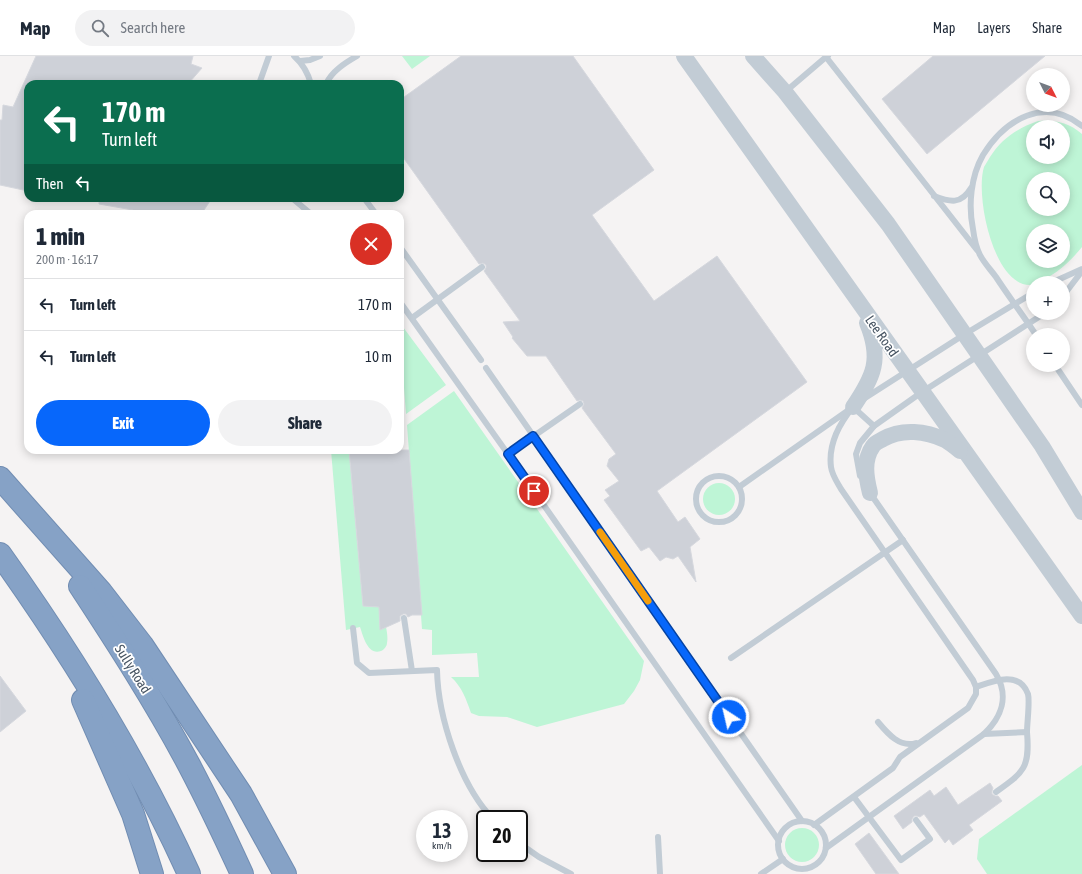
<!DOCTYPE html>
<html lang="en">
<head>
<meta charset="utf-8">
<style>
	:root { --surface:#fff; --page:#f2f2f3; --text:#1f2937; --muted:#747a83; --line:#e0e1e3; --accent:#0767fb }
	body { margin:0; font-family:"Asap Condensed",sans-serif; background:var(--page); color:var(--text); height:100vh; display:flex; flex-direction:column; font-size:15px; white-space:nowrap }
	* { box-sizing:border-box; margin:0 }
	p { font-size:13px; color:var(--muted) }
	.icon { flex:none; width:22px; height:22px; fill:none; stroke:currentColor; stroke-width:2; stroke-linecap:round; stroke-linejoin:round }
	.map { position:relative; flex:1; overflow:hidden }
	.drawer { position:absolute; left:24px; top:154px; width:380px; height:244px; display:flex; flex-direction:column; background:var(--surface); border-radius:12px; box-shadow:0 2px 10px #0003 }
	.drawer>* { flex:none }
	.top-card { position:absolute; left:24px; top:24px; width:380px; height:122px; border-radius:12px; box-shadow:0 2px 10px #0003; background:#0b6e4f; color:#fff; overflow:hidden }
	.needle { width:26px; rotate:132deg }
	.buttons { position:absolute; left:1026px; top:12px; display:grid; gap:8px }
	.buttons a { display:grid; place-items:center; width:44px; height:44px; border-radius:50%; background:var(--surface); box-shadow:0 2px 10px #0003; font-size:20px }
	.speed { position:absolute; left:416px; top:754px; display:flex; gap:8px; font-size:20px; font-weight:700; text-align:center }
	.speed>* { display:grid; place-content:center; width:52px; height:52px; border-radius:50%; background:var(--surface); box-shadow:0 2px 10px #0003; line-height:1 }
	.speed small { font-size:10px; font-weight:400 }
	.speed .limit { border:2px solid #111; border-radius:6px; background:#fff; color:#111 }
	.pin { position:absolute; display:grid; place-items:center; width:34px; height:34px; color:#fff; margin:-17px; border:2px solid #fff; border-radius:50%; box-shadow:0 1px 4px #0007 }
	.me { position:absolute; width:44px; margin:-22px; rotate:325deg; stroke-linejoin:round; filter:drop-shadow(0 0 3px #0008) }
	.turn { display:flex; align-items:center; gap:14px; height:84px; padding:0 12px; font-size:18px }
	.turn .icon { width:52px; height:52px; stroke-width:2.5 }
	.turn b { display:block; font-size:28px; line-height:34px }
	.then { display:flex; align-items:center; height:38px; padding:0 12px; background:#0003; gap:8px; font-size:15px }
	.round { display:grid; place-items:center; flex:none; width:42px; height:42px; border-radius:21px; background:var(--page) }
	.head { display:flex; align-items:center; justify-content:space-between; height:68px; padding:0 12px }
	h1 { font-size:24px; font-weight:800; line-height:30px }
	.button { display:flex; gap:8px; margin-top:auto; padding:8px 12px }
	.button a { flex:1; height:46px; border-radius:24px; background:var(--accent); color:#fff; font-size:16px; font-weight:800; line-height:46px; text-align:center }
	.button a+a { background:var(--page); color:var(--text) }
	ul { padding:0; list-style:none }
	li { display:flex; align-items:center; gap:12px; height:52px; padding:0 12px; border-top:1px solid var(--line) }
	li div { flex:1 }
	li b { display:block; font-size:15px }
	li em { font-style:normal }
	header { display:flex; align-items:center; gap:24px; box-sizing:border-box; height:56px; padding:0 20px; background:var(--surface); border-bottom:1px solid var(--line) }
	header strong { font-size:19px }
	nav { display:flex; gap:22px; margin-inline-start:auto; font-size:14px }
	.search { width:280px; height:36px; background:var(--page); display:flex; align-items:center; gap:10px; box-sizing:border-box; padding:0 14px; border-radius:22px; color:var(--muted); font-size:15px }
	.map>svg:first-child { display:block }
	.green { fill:#bef5d6; fill-rule:evenodd }
	.building { fill:#ced1d8; stroke:#d6d8de }
	.lines { fill:none; stroke-linecap:round; stroke-linejoin:round }
	.motorway-casing { stroke:#718db2; stroke-width:24 }
	.service { stroke:#c2ccd5; stroke-width:6 }
	.tertiary { stroke:#c2ccd5; stroke-width:16 }
	.motorway { stroke:#86a2c6; stroke-width:22 }
	.route-casing { stroke:#0543a3; stroke-width:10 }
	.route { stroke:#0767fb; stroke-width:7 }
	.slow { stroke:#f59e0b; stroke-width:7 }
	.labels { text-anchor:middle; stroke-width:3.5; stroke-linejoin:round; paint-order:stroke }
	.street-label { font-size:14px; fill:#485563; stroke:#fff }
</style>
</head>
<body>
<header>
<strong>Map</strong>
<div class="search"><svg class="icon" aria-label="search" viewBox="0 0 24 24"><circle cx="10" cy="10" r="6"/><path d="M15 15l6 6"/></svg>Search here</div>
<nav><a>Map</a><a>Layers</a><a>Share</a></nav>
</header>
<div class="map">
<svg width="1082" height="818" viewBox="0 0 1082 818">
	<rect width="100%" height="100%" fill="#f5f3f3"/>
	<!-- green -->
	<g class="green">
		<path d="M 402,0 L 430,0 L 412,13 Z"/>
		<path d="M 1038,65 C 1055,64 1068,66 1082,78 L 1082,191 C 1069,207 1054,221 1034,227 C 1033,228 1031,229 1030,229 C 993,229 975,139 984,111 C 986,108 988,104 990,101 C 1002,82 1018,72 1038,65 ZM 1033,71 L 1063,71 L 1063,101 L 1033,101 ZM 1033,123 L 1063,123 L 1063,153 L 1033,153 ZM 1033,175 L 1063,175 L 1063,205 L 1033,205 Z"/>
		<path d="M 400,267 L 446,329 L 406,358 L 404,332 L 400,332 Z"/>
		<path d="M 454,335 L 644,605 L 640,624 L 634,635 L 624,648 L 537,671 L 507,661 L 479,660 L 471,657 C 466,643 462,631 451,621 L 479,621 L 477,597 L 432,599 L 432,574 L 422,573 L 407,369 Z"/>
		<path d="M 331,394 L 349,394 L 363,550 L 379,551 L 380,574 L 386,571 C 387,576 388,582 387,587 C 387,590 384,594 381,595 C 368,600 363,580 360,571 L 346,574 Z"/>
		<circle cx="719" cy="443" r="16"/>
		<path d="M 1082,709 L 1082,818 L 987,818 L 977,803 L 979,783 Z"/>
		<circle cx="802" cy="789" r="17"/>
	</g>
	<!-- building -->
	<g class="building">
		<path d="M 36,0 L 193,0 L 191,8 L 202,12 L 188,28 L 28,28 L 28,135 L 0,129 L 0,64 L 2,64 L 3,49 L 13,51 Z"/>
		<path d="M 461,0 L 573,0 L 654,114 L 592,159 L 654,245 L 717,200 L 807,326 L 657,435 L 678,466 L 685,461 L 700,483 L 690,491 L 696,526 L 678,500 L 673,503 L 666,501 L 660,505 L 649,491 L 641,495 L 604,444 L 610,440 L 605,434 L 619,425 L 607,410 L 609,403 L 616,398 L 582,352 L 584,348 L 583,345 L 580,344 L 577,345 L 546,300 L 527,300 L 512,282 L 513,281 L 503,266 L 520,265 L 484,215 L 486,212 L 486,209 L 483,207 L 479,208 L 400,97 L 400,44 Z"/>
		<path d="M 933,0 L 1045,0 L 927,98 L 882,43 Z"/>
		<path d="M 99,142 L 212,142 L 204,154 L 204,158 L 135,158 L 133,154 L 99,148 Z"/>
		<path d="M 349,394 L 409,394 L 422,559 L 412,559 L 408,561 L 406,558 L 403,558 L 400,560 L 400,565 L 380,574 L 379,551 L 363,550 Z"/>
		<path d="M 0,620 L 26,655 L 0,676 Z"/>
		<path d="M 990,727 L 993,732 L 992,735 L 992,738 L 995,740 L 998,740 L 1002,745 L 969,769 L 973,774 L 953,789 L 949,783 L 945,787 L 924,758 L 920,761 L 917,760 L 914,760 L 912,763 L 912,766 L 903,773 L 894,760 L 930,734 L 934,740 L 946,731 L 958,749 Z"/>
		<path d="M 869,777 L 899,818 L 876,818 L 855,788 Z"/>
	</g>
	<g class="lines">
		<defs>
			<g id="motorway">
				<path d="M 0,422 L 101,536 L 142,589 L 241,738 L 285,818"/>
				<path d="M 0,498 C 72,599 138,705 189,818"/>
				<path d="M 80,530 C 118,588 156,647 189,709 C 208,745 225,781 242,818"/>
				<path d="M 83,644 L 133,758 L 152,818"/>
			</g>
		</defs>
		<!-- motorway casing -->
		<use href="#motorway" class="motorway-casing"/>
		<!-- service -->
		<g class="service">
			<path d="M 294,0 C 303,8 308,17 311,28"/>
			<path d="M 828,0 L 826,1 L 977,194"/>
			<path d="M 300,5 L 310,4 L 320,0"/>
			<path d="M 259,28 L 269,0"/>
			<path d="M 326,28 C 332,15 345,7 357,0"/>
			<path d="M 785,36 L 826,1"/>
			<path d="M 934,140 C 950,146 961,149 971,132"/>
			<path d="M 292,142 L 311,158"/>
			<path d="M 364,142 L 376,158"/>
			<path d="M 400,191 L 481,304"/>
			<path d="M 1051,227 L 1082,213"/>
			<path d="M 1063,240 L 1082,215"/>
			<path d="M 400,246 L 508,398 L 779,785"/>
			<path d="M 412,262 L 482,211"/>
			<path d="M 1036,279 C 1023,259 1009,241 996,221 C 991,214 984,207 980,199 C 976,191 974,181 973,173 C 968,149 971,120 983,99 C 1005,63 1045,40 1082,70"/>
			<path d="M 1055,309 L 1082,349"/>
			<path d="M 486,312 L 802,765"/>
			<path d="M 865,342 L 965,278 L 1033,237"/>
			<path d="M 508,398 L 580,348"/>
			<path d="M 860,420 L 856,398 L 860,387 L 874,370 L 922,336 L 1045,257"/>
			<circle cx="719" cy="443" r="23"/>
			<path d="M 739,431 L 853,351 L 874,370"/>
			<path d="M 404,562 L 412,615"/>
			<path d="M 353,572 L 357,607 L 369,617 L 437,614 C 438,661 460,729 493,763"/>
			<path d="M 731,602 L 903,484"/>
			<path d="M 976,631 C 993,625 1019,614 1028,638 C 1030,646 1027,667 1027,676"/>
			<path d="M 878,666 C 888,678 900,692 916,687"/>
			<path d="M 984,678 L 1027,676 C 1030,712 1024,716 996,736"/>
			<path d="M 854,741 L 901,804 L 930,783 L 916,764"/>
			<circle cx="802" cy="789" r="24"/>
			<path d="M 814,769 L 893,712 L 900,701 L 968,652 L 976,638 L 976,631 L 973,624 L 841,433 C 837,426 832,419 831,411 C 828,388 839,368 853,351"/>
			<path d="M 658,781 L 660,818"/>
			<path d="M 519,787 L 539,801 L 571,818"/>
			<path d="M 826,792 L 984,678 C 1002,661 1009,640 996,618 L 870,437"/>
			<path d="M 761,818 L 783,803"/>
		</g>
		<!-- tertiary -->
		<g class="tertiary">
			<path d="M 684,0 L 1082,560"/>
			<path d="M 753,0 L 785,36 L 888,168 L 1042,390 L 1082,456"/>
			<path d="M 853,351 C 874,320 882,303 867,267"/>
			<path d="M 870,437 C 866,421 863,404 873,390 C 876,386 880,385 883,383 C 902,372 926,375 945,384 C 950,387 955,391 960,395"/>
		</g>
		<!-- motorway -->
		<use href="#motorway" class="motorway"/>
	</g>
	<g class="lines">
		<defs>
			<path id="route" d="M 534,435 L 508,398 L 533,380 L 729,661"/>
		</defs>
		<!-- route casing -->
		<use href="#route" class="route-casing"/>
		<!-- route -->
		<use href="#route" class="route"/>
		<!-- slow -->
		<path class="slow" d="M 600,476 L 648,545"/>
	</g>
	<g class="labels">
		<!-- street labels -->
		<g class="street-label">
			<text transform="translate(882 280) rotate(55)" y="5">Lee Road</text>
			<text transform="translate(133 613) rotate(58)" y="5">Sully Road</text>
		</g>
	</g>
</svg>
<div class="buttons">
<a><svg class="needle" viewBox="-14 -14 28 28"><path d="M0-13l5 13h-10z" fill="#e53935"/><path d="M0 13l5-13h-10z" fill="#747a83"/></svg></a>
<a><svg class="icon" aria-label="sound" viewBox="0 0 24 24"><path d="M4 9h4l5-4v14l-5-4H4zM17 9q2 3 0 6"/></svg></a>
<a><svg class="icon" aria-label="search" viewBox="0 0 24 24"><circle cx="10" cy="10" r="6"/><path d="M15 15l6 6"/></svg></a>
<a><svg class="icon" aria-label="layers" viewBox="0 0 24 24"><path d="M12 4l9 5-9 5-9-5zM3 14l9 5 9-5"/></svg></a>
<a>+</a>
<a>−</a>
</div>
<div class="speed"><div>13<small>km/h</small></div><div class="limit">20</div></div>
<div class="pin" style="left:534px;top:435px;background:#d93025"><svg class="icon" aria-label="arrive" viewBox="0 0 24 24"><path d="M6 21V4h12l-3 4 3 4H6"/></svg></div>
<svg class="me" style="left:729px;top:661px" viewBox="-20 -20 40 40"><circle r="17" fill="#0767fb" stroke="#fff" stroke-width="3"/><path d="M0-11L8 9 0 5-8 9z" fill="#fff"/></svg>
<div class="top-card">
<div class="turn"><svg class="icon" aria-label="left" viewBox="0 0 24 24"><path d="M17 20v-9H6M10 6l-5 5 5 5"/></svg><div><b>170 m</b>Turn left</div></div>
<div class="then">Then<svg class="icon" aria-label="left" viewBox="0 0 24 24"><path d="M17 20v-9H6M10 6l-5 5 5 5"/></svg></div>
</div>
<section class="drawer">
<div class="head"><div><h1>1 min</h1><p>200 m · 16:17</p></div><a class="round" style="background:#d93025;color:#fff"><svg class="icon" aria-label="close" viewBox="0 0 24 24"><path d="M6 6l12 12M18 6L6 18"/></svg></a></div>
<ul>
<li><svg class="icon" aria-label="left" viewBox="0 0 24 24"><path d="M17 20v-9H6M10 6l-5 5 5 5"/></svg><div><b>Turn left</b></div><em>170 m</em></li>
<li><svg class="icon" aria-label="left" viewBox="0 0 24 24"><path d="M17 20v-9H6M10 6l-5 5 5 5"/></svg><div><b>Turn left</b></div><em>10 m</em></li>
</ul>
<div class="button"><a>Exit</a><a>Share</a></div>
</section>
</div>
</body>
</html>
